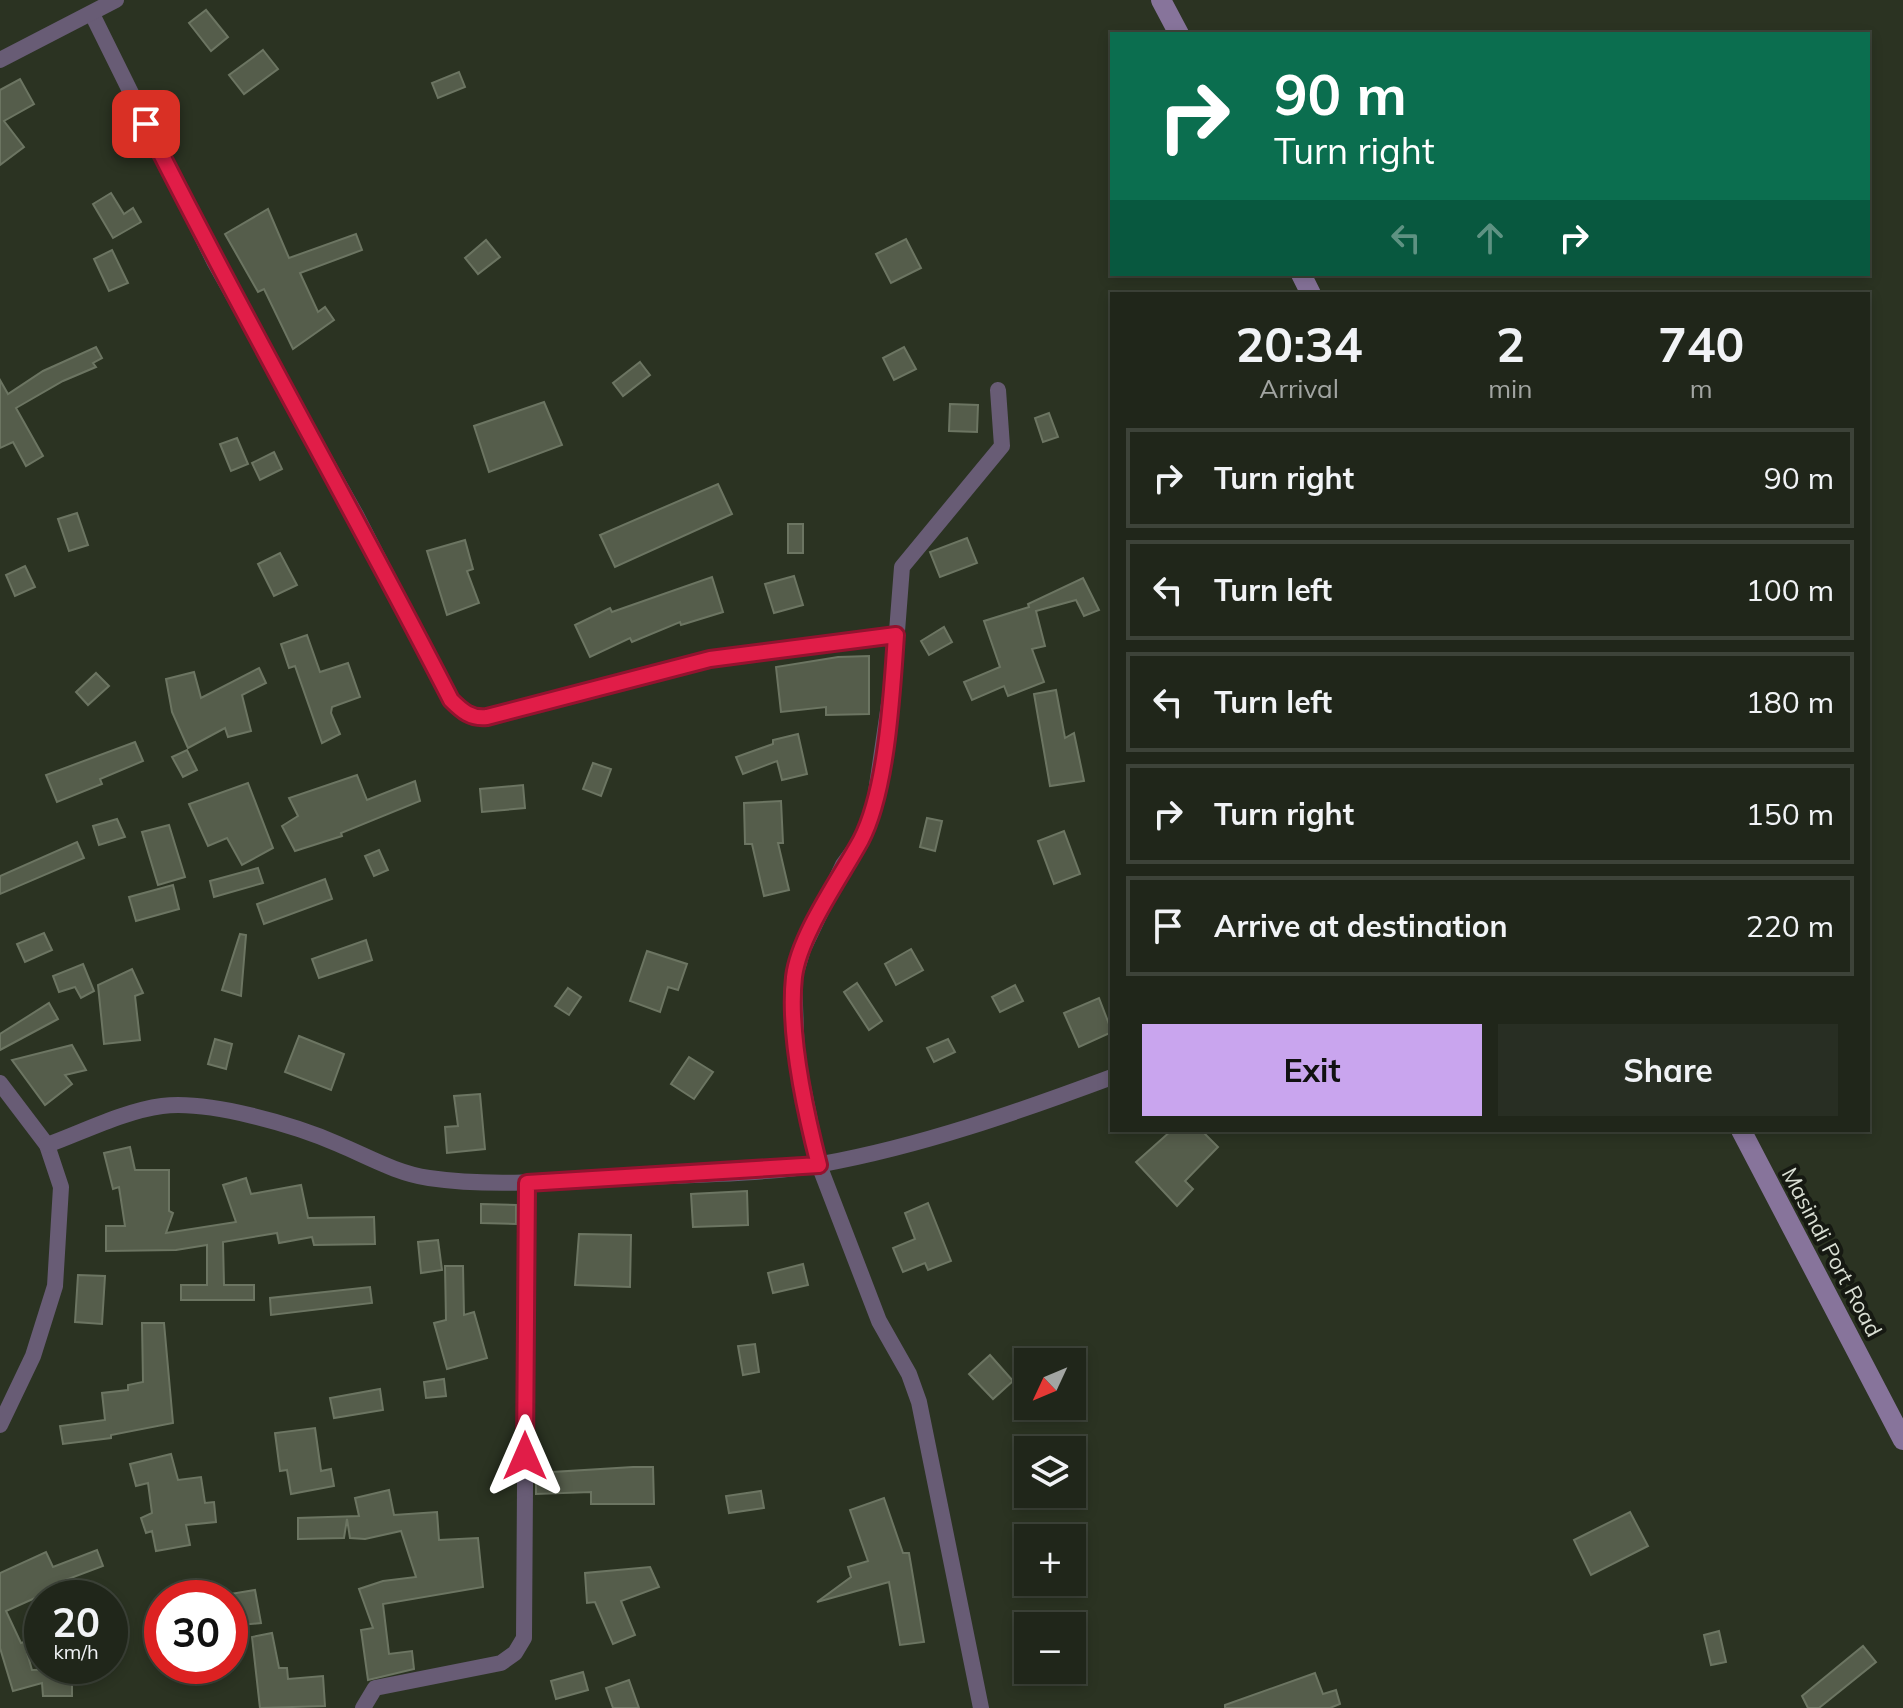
<!DOCTYPE html>
<html lang="en">
<head>
<meta charset="utf-8">
<style>
	:root { --surface:#20261a; --page:#282e23; --text:#f1f3f6; --muted:#a2a5a2; --line:#3d4339; --accent:#c9a5ee }
	body { margin:0; font-family:Mulish,sans-serif; background:var(--page); color:var(--text); height:100vh; display:flex; flex-direction:column; font-size:30px; white-space:nowrap }
	* { box-sizing:border-box; margin:0 }
	p { font-size:26px; color:var(--muted) }
	.icon { flex:none; width:44px; height:44px; fill:none; stroke:currentColor; stroke-width:2; stroke-linecap:round; stroke-linejoin:round }
	.map { position:relative; flex:1; overflow:hidden }
	.drawer { position:absolute; left:1110px; top:292px; width:760px; height:840px; display:flex; flex-direction:column; background:var(--surface); border-radius:0px; box-shadow:0 4px 12px #0003,0 0 0 2px var(--line) }
	.drawer>* { flex:none }
	.top-card { position:absolute; left:1110px; top:32px; width:760px; height:244px; border-radius:0px; box-shadow:0 4px 12px #0003,0 0 0 2px var(--line); background:#0b6e4f; color:#fff; overflow:hidden }
	.needle { width:52px; rotate:226deg }
	.fabs { position:absolute; left:1014px; top:1348px; display:grid; gap:16px }
	.fabs a { display:grid; place-items:center; width:72px; height:72px; border-radius:0px; background:var(--surface); box-shadow:0 4px 12px #0003,0 0 0 2px var(--line); font-size:40px }
	.speed { position:absolute; left:24px; top:1580px; display:flex; gap:16px; font-size:40px; font-weight:700; text-align:center }
	.speed>* { display:grid; place-content:center; width:104px; height:104px; border-radius:50%; background:var(--surface); box-shadow:0 4px 12px #0003,0 0 0 2px var(--line); line-height:1 }
	.speed small { font-size:20px; font-weight:400 }
	.speed .limit { border:12px solid #d22; background:#fff; color:#111 }
	.pin { position:absolute; display:grid; place-items:center; width:68px; height:68px; color:#fff; margin:-34px; border-radius:16px; box-shadow:0 4px 12px #0006 }
	.me { position:absolute; width:88px; margin:-44px; rotate:0deg; stroke-linejoin:round; filter:drop-shadow(0 0 6px #0008) }
	.turn { display:flex; align-items:center; gap:28px; height:168px; padding:0 32px; font-size:36px }
	.turn .icon { width:104px; height:104px; stroke-width:2.5 }
	.turn b { display:block; font-size:56px; line-height:68px }
	.lanes { display:flex; align-items:center; height:76px; padding:0 32px; background:#0003; justify-content:center; gap:40px; direction:ltr }
	.lanes .off { opacity:.35 }
	.eta { display:flex; justify-content:space-evenly; align-items:center; height:136px; text-align:center }
	.eta b { font-size:48px; font-weight:700; line-height:56px }
	.action { display:flex; gap:16px; margin-top:auto; padding:16px 32px }
	.action a { flex:1; height:92px; border-radius:0px; background:var(--accent); color:#111; font-size:32px; font-weight:700; line-height:92px; text-align:center }
	.action a+a { background:var(--page); color:var(--text) }
	ul { padding:0; list-style:none }
	li { display:flex; align-items:center; gap:24px; height:100px; margin:0 16px 12px; padding:0 16px; border:4px solid var(--line); border-radius:0px }
	li div { flex:1 }
	li b { display:block; font-size:30px }
	li em { font-style:normal }
	.map>svg:first-child { display:block }
	.building { fill:#555d4b; stroke:#6c7562; stroke-width:2 }
	.lines { fill:none; stroke-linecap:round; stroke-linejoin:round }
	.street { stroke:#685c75; stroke-width:16 }
	.secondary { stroke:#87749b; stroke-width:20 }
	.route-casing { stroke:#92132f; stroke-width:20 }
	.route { stroke:#e11d48; stroke-width:14 }
	.labels { text-anchor:middle; stroke-width:8; stroke-linejoin:round; paint-order:stroke }
	.street-label { font-size:22px; fill:#dadfd4; stroke:#161912 }
</style>
</head>
<body>
<div class="map">
<svg width="1903" height="1708" viewBox="0 0 1903 1708">
	<rect width="100%" height="100%" fill="#2b3322"/>
	<!-- building -->
	<g class="building">
		<path d="M 206,10 L 228,37 L 211,51 L 189,23 Z"/>
		<path d="M 263,50 L 278,69 L 244,94 L 229,75 Z"/>
		<path d="M 459,72 L 465,87 L 438,98 L 432,83 Z"/>
		<path d="M 20,79 L 34,104 L 4,121 L 24,147 L 0,165 L 0,90 Z"/>
		<path d="M 111,193 L 124,214 L 133,208 L 141,222 L 113,238 L 93,204 Z"/>
		<path d="M 268,209 L 289,258 L 356,234 L 362,250 L 300,273 L 318,312 L 325,307 L 334,320 L 293,349 L 264,289 L 258,292 L 225,234 Z"/>
		<path d="M 906,239 L 921,268 L 891,283 L 876,254 Z"/>
		<path d="M 486,240 L 500,257 L 478,274 L 465,258 Z"/>
		<path d="M 112,250 L 128,283 L 109,291 L 94,259 Z"/>
		<path d="M 96,347 L 102,358 L 93,363 L 96,367 L 63,381 L 16,408 L 43,456 L 26,466 L 13,442 L 0,448 L 0,380 L 8,394 L 43,371 Z"/>
		<path d="M 904,347 L 916,369 L 894,380 L 883,358 Z"/>
		<path d="M 640,362 L 650,375 L 623,396 L 613,383 Z"/>
		<path d="M 544,402 L 562,445 L 489,472 L 474,426 Z"/>
		<path d="M 950,404 L 978,405 L 977,432 L 949,431 Z"/>
		<path d="M 1049,413 L 1058,437 L 1043,442 L 1035,418 Z"/>
		<path d="M 237,438 L 248,464 L 231,471 L 220,444 Z"/>
		<path d="M 274,452 L 282,469 L 260,480 L 252,463 Z"/>
		<path d="M 718,484 L 732,514 L 615,567 L 600,535 Z"/>
		<path d="M 77,513 L 88,545 L 69,551 L 58,519 Z"/>
		<rect x="788" y="524" width="15" height="29"/>
		<path d="M 967,538 L 977,563 L 940,577 L 930,552 Z"/>
		<path d="M 465,540 L 473,569 L 467,571 L 479,603 L 447,615 L 427,551 Z"/>
		<path d="M 280,553 L 297,585 L 274,596 L 258,564 Z"/>
		<path d="M 25,566 L 35,587 L 15,596 L 6,575 Z"/>
		<path d="M 794,576 L 803,605 L 774,613 L 765,584 Z"/>
		<path d="M 712,577 L 723,612 L 681,625 L 680,622 L 632,642 L 630,638 L 590,657 L 575,625 L 610,608 L 612,612 Z"/>
		<path d="M 1083,578 L 1099,610 L 1084,616 L 1076,600 L 1036,611 L 1045,646 L 1032,649 L 1044,682 L 1008,696 L 1004,686 L 972,700 L 964,682 L 1000,667 L 984,621 L 1029,607 L 1028,604 Z"/>
		<path d="M 944,627 L 952,642 L 929,655 L 921,641 Z"/>
		<path d="M 307,635 L 320,672 L 348,663 L 360,697 L 332,707 L 331,713 L 340,734 L 322,743 L 295,666 L 289,668 L 281,644 Z"/>
		<path d="M 869,656 L 869,714 L 826,715 L 826,707 L 781,712 L 776,667 L 838,657 Z"/>
		<path d="M 259,668 L 266,683 L 242,695 L 251,731 L 228,737 L 225,728 L 188,748 L 172,712 L 166,679 L 194,672 L 201,698 Z"/>
		<path d="M 96,673 L 109,686 L 88,705 L 76,692 Z"/>
		<path d="M 1056,690 L 1065,738 L 1074,733 L 1084,781 L 1050,786 L 1034,694 Z"/>
		<path d="M 798,734 L 807,774 L 782,780 L 777,761 L 743,774 L 736,757 L 773,744 L 773,740 Z"/>
		<path d="M 135,742 L 143,761 L 100,779 L 102,784 L 57,802 L 46,775 Z"/>
		<path d="M 187,750 L 197,770 L 183,777 L 172,757 Z"/>
		<path d="M 593,763 L 611,769 L 601,796 L 583,789 Z"/>
		<path d="M 357,775 L 367,800 L 415,781 L 420,801 L 341,833 L 342,836 L 295,851 L 282,826 L 298,816 L 289,798 Z"/>
		<path d="M 248,783 L 273,848 L 242,865 L 227,838 L 208,846 L 189,804 Z"/>
		<path d="M 523,785 L 525,808 L 482,812 L 480,789 Z"/>
		<path d="M 781,801 L 783,843 L 778,843 L 789,890 L 764,896 L 752,844 L 745,844 L 744,803 Z"/>
		<path d="M 927,818 L 942,821 L 935,851 L 920,847 Z"/>
		<path d="M 117,819 L 125,837 L 99,845 L 93,826 Z"/>
		<path d="M 169,825 L 185,877 L 158,885 L 142,832 Z"/>
		<path d="M 1064,831 L 1080,874 L 1054,884 L 1038,841 Z"/>
		<path d="M 77,842 L 84,858 L 0,894 L 0,876 Z"/>
		<path d="M 379,850 L 388,870 L 374,876 L 365,856 Z"/>
		<path d="M 258,868 L 263,883 L 214,897 L 210,881 Z"/>
		<path d="M 325,879 L 332,899 L 264,924 L 257,904 Z"/>
		<path d="M 173,885 L 179,909 L 136,921 L 129,897 Z"/>
		<path d="M 44,933 L 52,950 L 25,962 L 17,944 Z"/>
		<path d="M 240,934 L 246,935 L 241,996 L 222,990 Z"/>
		<path d="M 366,940 L 372,960 L 319,978 L 312,959 Z"/>
		<path d="M 911,949 L 923,970 L 896,985 L 885,964 Z"/>
		<path d="M 647,951 L 687,964 L 678,990 L 668,987 L 660,1012 L 630,1001 Z"/>
		<path d="M 83,964 L 94,991 L 81,998 L 75,987 L 59,992 L 53,976 Z"/>
		<path d="M 132,969 L 143,993 L 135,996 L 140,1040 L 104,1044 L 98,985 Z"/>
		<path d="M 857,983 L 882,1021 L 869,1030 L 844,992 Z"/>
		<path d="M 1015,985 L 1023,1001 L 1000,1012 L 992,997 Z"/>
		<path d="M 568,988 L 581,997 L 569,1015 L 555,1006 Z"/>
		<path d="M 1099,998 L 1112,1032 L 1079,1047 L 1064,1013 Z"/>
		<path d="M 49,1003 L 58,1019 L 0,1050 L 0,1034 Z"/>
		<path d="M 299,1036 L 344,1054 L 331,1090 L 285,1072 Z"/>
		<path d="M 215,1039 L 232,1044 L 226,1069 L 208,1064 Z"/>
		<path d="M 948,1039 L 955,1052 L 934,1062 L 927,1048 Z"/>
		<path d="M 72,1045 L 86,1070 L 65,1075 L 72,1084 L 45,1105 L 12,1060 Z"/>
		<path d="M 689,1057 L 713,1072 L 694,1099 L 671,1084 Z"/>
		<path d="M 480,1094 L 485,1149 L 447,1153 L 445,1127 L 458,1126 L 454,1096 Z"/>
		<path d="M 1172,1130 L 1201,1130 L 1218,1147 L 1185,1181 L 1193,1189 L 1177,1206 L 1136,1162 Z"/>
		<path d="M 130,1147 L 135,1170 L 169,1170 L 169,1211 L 173,1213 L 166,1233 L 236,1222 L 223,1185 L 246,1178 L 251,1194 L 301,1185 L 308,1218 L 374,1217 L 375,1244 L 314,1245 L 312,1237 L 279,1243 L 277,1233 L 223,1242 L 224,1285 L 254,1285 L 254,1300 L 181,1300 L 181,1285 L 207,1285 L 207,1245 L 176,1250 L 106,1251 L 106,1226 L 125,1226 L 119,1187 L 113,1189 L 104,1153 Z"/>
		<path d="M 747,1191 L 748,1225 L 693,1227 L 691,1194 Z"/>
		<path d="M 928,1203 L 951,1261 L 928,1270 L 925,1263 L 903,1272 L 893,1248 L 915,1239 L 905,1213 Z"/>
		<path d="M 481,1204 L 516,1205 L 516,1224 L 481,1223 Z"/>
		<path d="M 579,1234 L 631,1235 L 630,1287 L 575,1285 Z"/>
		<path d="M 438,1240 L 442,1270 L 421,1273 L 418,1242 Z"/>
		<path d="M 803,1264 L 808,1285 L 773,1293 L 768,1273 Z"/>
		<path d="M 445,1266 L 463,1266 L 464,1315 L 474,1312 L 487,1358 L 447,1369 L 434,1323 L 446,1320 Z"/>
		<path d="M 78,1275 L 105,1276 L 102,1324 L 75,1322 Z"/>
		<path d="M 370,1287 L 372,1303 L 271,1315 L 270,1298 Z"/>
		<path d="M 142,1323 L 164,1323 L 173,1423 L 111,1435 L 111,1438 L 63,1444 L 60,1426 L 105,1420 L 102,1393 L 128,1390 L 128,1385 L 143,1382 Z"/>
		<path d="M 755,1344 L 759,1372 L 743,1375 L 738,1346 Z"/>
		<path d="M 990,1355 L 1013,1381 L 993,1399 L 969,1374 Z"/>
		<path d="M 444,1379 L 446,1396 L 426,1398 L 424,1382 Z"/>
		<path d="M 380,1389 L 383,1410 L 334,1418 L 330,1398 Z"/>
		<path d="M 315,1428 L 321,1471 L 331,1469 L 334,1486 L 291,1494 L 287,1470 L 280,1471 L 275,1433 Z"/>
		<path d="M 171,1454 L 178,1480 L 201,1477 L 205,1503 L 214,1502 L 216,1522 L 186,1525 L 190,1545 L 156,1551 L 152,1531 L 146,1533 L 141,1518 L 152,1513 L 148,1483 L 136,1486 L 130,1464 Z"/>
		<path d="M 633,1467 L 653,1467 L 654,1504 L 591,1504 L 591,1492 L 536,1494 L 536,1473 Z"/>
		<path d="M 389,1490 L 394,1515 L 437,1512 L 439,1540 L 478,1538 L 483,1587 L 383,1604 L 389,1654 L 412,1651 L 414,1669 L 368,1680 L 361,1630 L 373,1628 L 359,1589 L 383,1581 L 416,1577 L 401,1531 L 365,1539 L 350,1538 L 347,1519 L 344,1538 L 298,1539 L 298,1518 L 359,1516 L 355,1498 Z"/>
		<path d="M 761,1491 L 764,1508 L 729,1513 L 726,1496 Z"/>
		<path d="M 884,1498 L 903,1553 L 909,1553 L 924,1642 L 900,1645 L 889,1582 L 817,1602 L 851,1577 L 848,1567 L 868,1561 L 850,1510 Z"/>
		<path d="M 1630,1512 L 1648,1546 L 1591,1575 L 1574,1540 Z"/>
		<path d="M 97,1550 L 103,1566 L 60,1582 L 62,1586 L 6,1611 L 21,1643 L 24,1642 L 32,1670 L 72,1669 L 72,1696 L 43,1696 L 42,1683 L 13,1691 L 0,1648 L 0,1573 L 46,1552 L 53,1567 Z"/>
		<path d="M 650,1567 L 659,1587 L 621,1601 L 635,1635 L 613,1644 L 595,1602 L 587,1603 L 585,1573 Z"/>
		<path d="M 255,1590 L 261,1623 L 230,1626 L 230,1594 Z"/>
		<path d="M 1719,1631 L 1726,1662 L 1711,1665 L 1704,1635 Z"/>
		<path d="M 272,1633 L 279,1668 L 287,1668 L 288,1679 L 323,1676 L 325,1706 L 260,1708 L 252,1637 Z"/>
		<path d="M 1863,1646 L 1876,1662 L 1819,1708 L 1808,1708 L 1802,1696 Z"/>
		<path d="M 583,1672 L 588,1690 L 556,1699 L 551,1681 Z"/>
		<path d="M 1315,1673 L 1323,1694 L 1336,1690 L 1340,1704 L 1330,1708 L 1225,1708 L 1225,1705 Z"/>
		<path d="M 629,1680 L 639,1708 L 613,1708 L 606,1688 Z"/>
	</g>
	<g class="lines">
		<!-- street -->
		<g class="street">
			<path d="M 92,14 L 214,261 L 356,515 L 451,700 C 462,711 471,719 487,717 L 710,659 L 896,635"/>
			<path d="M 0,60 L 116,0"/>
			<path d="M 0,1083 L 47,1145 L 61,1187 L 55,1286 L 33,1356 L 0,1425"/>
			<path d="M 47,1145 C 83,1132 124,1111 162,1106 C 209,1100 295,1125 338,1144 C 369,1157 396,1173 429,1178 C 491,1187 554,1181 616,1178 C 680,1175 760,1175 822,1164 C 921,1146 1018,1112 1112,1077"/>
			<path d="M 363,1708 L 375,1688 L 501,1663 L 515,1653 L 524,1638 L 527,1183"/>
			<path d="M 981,1708 L 919,1402 L 909,1374 L 879,1321 L 819,1165 L 797,1057 L 794,979 L 803,949 L 843,865 L 861,840 L 874,806 L 894,670 L 902,567 L 1002,446 L 998,390"/>
		</g>
		<!-- secondary -->
		<g class="secondary">
			<path d="M 1161,0 L 1179,34"/>
			<path d="M 1301,274 L 1311,294"/>
			<path d="M 1741,1130 L 1903,1440"/>
		</g>
	</g>
	<g class="lines">
		<defs>
			<path id="route" d="M 146,124 C 243,318 352,507 451,700 C 462,711 471,719 487,717 L 710,659 L 896,635 C 892,693 887,790 861,840 C 841,877 799,935 794,977 C 788,1032 805,1111 819,1165 L 527,1183 L 525,1456"/>
		</defs>
		<!-- route casing -->
		<use href="#route" class="route-casing"/>
		<!-- route -->
		<use href="#route" class="route"/>
	</g>
	<g class="labels">
		<!-- street labels -->
		<g class="street-label">
			<text transform="translate(1832 1252) rotate(62)" y="8">Masindi Port Road</text>
		</g>
	</g>
</svg>
<div class="fabs">
<a><svg class="needle" viewBox="-14 -14 28 28"><path d="M0-13l5 13h-10z" fill="#e53935"/><path d="M0 13l5-13h-10z" fill="#a2a5a2"/></svg></a>
<a><svg class="icon" aria-label="layers" viewBox="0 0 24 24"><path d="M12 4l9 5-9 5-9-5zM3 14l9 5 9-5"/></svg></a>
<a>+</a>
<a>−</a>
</div>
<div class="speed"><div>20<small>km/h</small></div><div class="limit">30</div></div>
<div class="pin" style="left:146px;top:124px;background:#d93025"><svg class="icon" aria-label="arrive" viewBox="0 0 24 24"><path d="M6 21V4h12l-3 4 3 4H6"/></svg></div>
<svg class="me" style="left:525px;top:1456px" viewBox="-20 -20 40 40"><path d="M0-17L14 15 0 8-14 15z" fill="#e11d48" stroke="#fff" stroke-width="4"/></svg>
<div class="top-card">
<div class="turn"><svg class="icon" aria-label="right" viewBox="0 0 24 24"><path d="M7 20v-9h11M14 6l5 5-5 5"/></svg><div><b>90 m</b>Turn right</div></div>
<div class="lanes"><svg class="icon off" aria-label="left" viewBox="0 0 24 24"><path d="M17 20v-9H6M10 6l-5 5 5 5"/></svg><svg class="icon off" aria-label="ahead" viewBox="0 0 24 24"><path d="M12 20V5M6 11l6-6 6 6"/></svg><svg class="icon" aria-label="right" viewBox="0 0 24 24"><path d="M7 20v-9h11M14 6l5 5-5 5"/></svg></div>
</div>
<section class="drawer">
<div class="eta">
<div><b>20:34</b><p>Arrival</p></div>
<div><b>2</b><p>min</p></div>
<div><b>740</b><p>m</p></div>
</div>
<ul>
<li><svg class="icon" aria-label="right" viewBox="0 0 24 24"><path d="M7 20v-9h11M14 6l5 5-5 5"/></svg><div><b>Turn right</b></div><em>90 m</em></li>
<li><svg class="icon" aria-label="left" viewBox="0 0 24 24"><path d="M17 20v-9H6M10 6l-5 5 5 5"/></svg><div><b>Turn left</b></div><em>100 m</em></li>
<li><svg class="icon" aria-label="left" viewBox="0 0 24 24"><path d="M17 20v-9H6M10 6l-5 5 5 5"/></svg><div><b>Turn left</b></div><em>180 m</em></li>
<li><svg class="icon" aria-label="right" viewBox="0 0 24 24"><path d="M7 20v-9h11M14 6l5 5-5 5"/></svg><div><b>Turn right</b></div><em>150 m</em></li>
<li><svg class="icon" aria-label="arrive" viewBox="0 0 24 24"><path d="M6 21V4h12l-3 4 3 4H6"/></svg><div><b>Arrive at destination</b></div><em>220 m</em></li>
</ul>
<div class="action"><a>Exit</a><a>Share</a></div>
</section>
</div>
</body>
</html>
